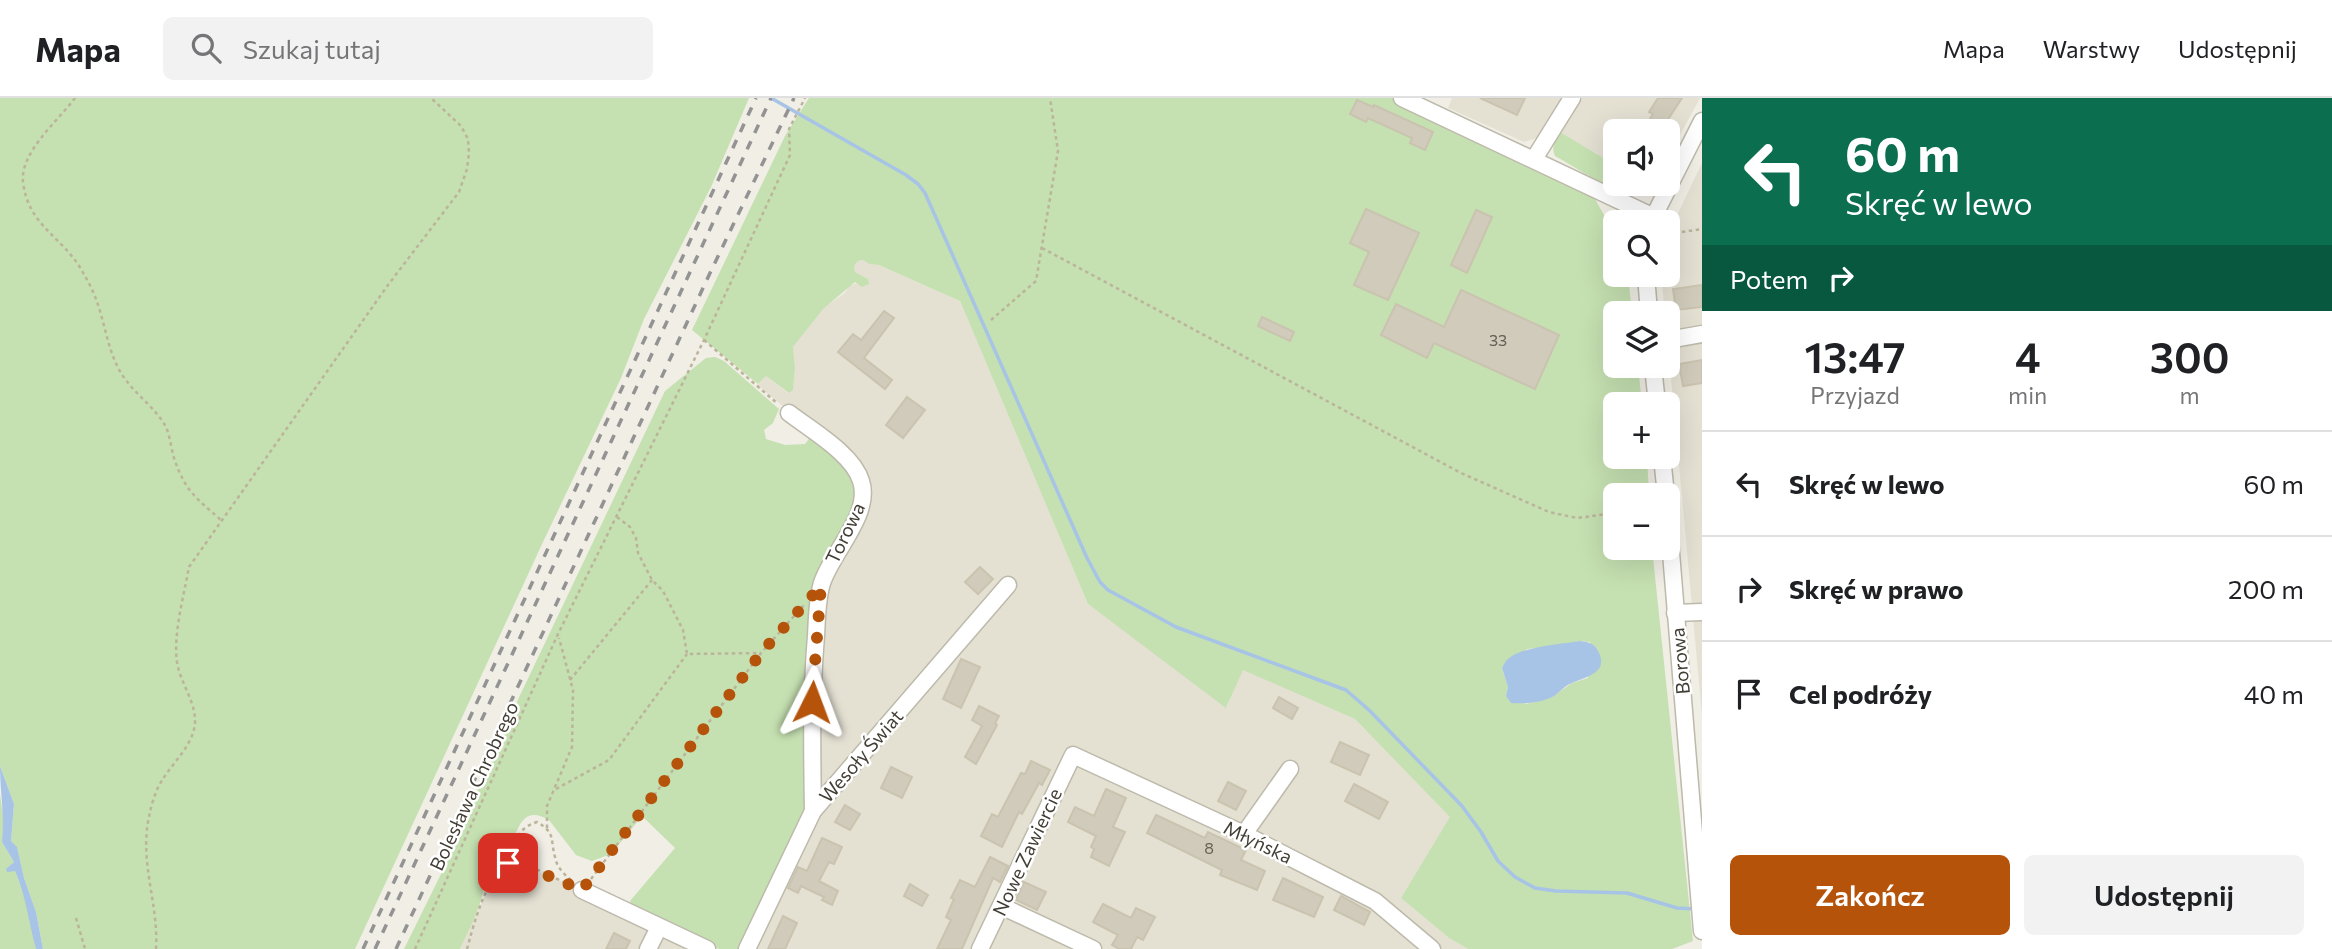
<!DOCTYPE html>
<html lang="pl">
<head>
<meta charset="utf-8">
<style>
	:root { --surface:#fff; --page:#f2f2f2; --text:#202124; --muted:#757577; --line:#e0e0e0; --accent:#b45309 }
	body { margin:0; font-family:Commissioner,sans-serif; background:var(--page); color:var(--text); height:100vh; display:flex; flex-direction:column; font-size:26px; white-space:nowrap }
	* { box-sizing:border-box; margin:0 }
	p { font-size:23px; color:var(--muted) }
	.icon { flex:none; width:38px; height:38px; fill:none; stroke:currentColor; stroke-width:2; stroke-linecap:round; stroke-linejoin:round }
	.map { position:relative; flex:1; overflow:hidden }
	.drawer { display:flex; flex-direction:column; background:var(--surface); width:630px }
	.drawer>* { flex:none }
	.guide { background:#0b6e4f; color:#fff; overflow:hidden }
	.controls { position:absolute; left:1603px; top:21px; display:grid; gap:14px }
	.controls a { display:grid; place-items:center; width:77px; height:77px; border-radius:10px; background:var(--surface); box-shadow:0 7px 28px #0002; font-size:35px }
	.pin { position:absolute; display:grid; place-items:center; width:60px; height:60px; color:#fff; margin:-30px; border-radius:14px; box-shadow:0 4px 10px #0006 }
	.me { position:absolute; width:77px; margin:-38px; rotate:3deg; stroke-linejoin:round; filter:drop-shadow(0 0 5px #0008) }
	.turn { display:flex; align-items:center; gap:24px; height:147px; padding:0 28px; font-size:32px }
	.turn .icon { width:91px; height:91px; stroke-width:2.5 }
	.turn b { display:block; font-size:49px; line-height:60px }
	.then { display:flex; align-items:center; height:66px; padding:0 28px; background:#0003; gap:14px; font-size:26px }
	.eta { display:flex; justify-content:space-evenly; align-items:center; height:119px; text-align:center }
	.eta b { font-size:42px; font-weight:600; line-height:49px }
	.cta { display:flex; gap:14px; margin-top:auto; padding:14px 28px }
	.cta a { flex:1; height:80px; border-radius:10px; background:var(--accent); color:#fff; font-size:28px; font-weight:600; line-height:80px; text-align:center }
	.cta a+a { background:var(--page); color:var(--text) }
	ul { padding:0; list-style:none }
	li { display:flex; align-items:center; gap:21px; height:105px; padding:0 28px; border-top:2px solid var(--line) }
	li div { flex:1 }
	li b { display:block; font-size:26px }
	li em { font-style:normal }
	header { display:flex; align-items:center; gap:42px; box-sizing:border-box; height:98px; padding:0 35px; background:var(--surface); border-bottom:2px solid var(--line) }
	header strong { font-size:33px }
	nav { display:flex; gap:38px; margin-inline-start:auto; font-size:24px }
	.search { width:490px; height:63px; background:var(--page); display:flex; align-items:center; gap:18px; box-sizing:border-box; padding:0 24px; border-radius:10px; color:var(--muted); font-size:26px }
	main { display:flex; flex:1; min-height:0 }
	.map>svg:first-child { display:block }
	.residential { fill:#e4e1d3 }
	.green { fill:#c5e0b1; fill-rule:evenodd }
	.water { fill:#a7c4e7 }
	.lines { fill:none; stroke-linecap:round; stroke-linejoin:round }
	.stream { stroke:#a7c4e7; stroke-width:3.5 }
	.building { fill:#d0cbbb; stroke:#cac3af; stroke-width:2 }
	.minor-casing { stroke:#bdbaab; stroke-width:19 }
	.path { stroke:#bbb49b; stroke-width:2.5; stroke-dasharray:3.5 3.5; stroke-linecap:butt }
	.minor { stroke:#fff; stroke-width:16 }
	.rail { stroke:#939393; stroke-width:3.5; stroke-dasharray:9 9; stroke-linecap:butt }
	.route { stroke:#b45309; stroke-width:12; stroke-dasharray:0 21.6 }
	.labels { text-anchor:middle; stroke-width:5; stroke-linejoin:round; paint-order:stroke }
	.number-label { font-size:16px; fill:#666156 }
	.street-label { font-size:19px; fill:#423e35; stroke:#fff }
</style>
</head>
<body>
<header>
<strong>Mapa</strong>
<div class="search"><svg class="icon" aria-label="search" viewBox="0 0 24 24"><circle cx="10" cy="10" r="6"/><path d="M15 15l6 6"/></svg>Szukaj tutaj</div>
<nav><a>Mapa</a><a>Warstwy</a><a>Udostępnij</a></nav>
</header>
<main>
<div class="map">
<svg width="1702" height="851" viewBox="0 0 1702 851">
	<rect width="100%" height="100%" fill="#f0eee5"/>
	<!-- residential -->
	<g class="residential">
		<path d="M 1452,0 L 1700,0 L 1668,59 L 1668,33 L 1615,33 L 1615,67 L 1546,26 L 1537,40 L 1524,44 L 1448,10 Z"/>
		<path d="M 1702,65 L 1702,617 L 1668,247 L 1668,215 L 1665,215 L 1661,177 L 1668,177 L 1668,136 Z"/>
		<path d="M 863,162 L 869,166 L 879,167 L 960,203 L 1088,506 L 1227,609 L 1242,571 L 1355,621 L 1451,719 L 1401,800 L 1449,840 L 1468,851 L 747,851 L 812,579 L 850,363 L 757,287 L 766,278 L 788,295 L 793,292 L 795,270 L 793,249 L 823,210 L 845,195 L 849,188 L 868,181 L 855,174 L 854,168 L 858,163 Z"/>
		<path d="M 508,765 L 518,765 L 582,792 L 707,851 L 460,851 L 493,780 Z"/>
	</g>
	<!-- green -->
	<g class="green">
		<path d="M 0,0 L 749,0 L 711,89 L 644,221 L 621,280 L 543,444 L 355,851 L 43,851 L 36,814 L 24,780 L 17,750 L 11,743 L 14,706 L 0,668 Z"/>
		<path d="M 809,0 L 1394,0 L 1584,91 L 1595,101 L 1615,137 L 1615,177 L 1628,177 L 1632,215 L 1615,215 L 1615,268 L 1638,268 L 1642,306 L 1615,306 L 1615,359 L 1647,359 L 1649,397 L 1615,397 L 1615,408 L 1608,414 L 1611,460 L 1653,459 L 1693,843 L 1672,851 L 1468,851 L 1449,840 L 1401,800 L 1450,719 L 1355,621 L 1243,572 L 1226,610 L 1088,506 L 960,203 L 879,167 L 869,166 L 863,162 L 858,163 L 854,168 L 855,174 L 868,181 L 869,186 L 862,189 L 855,184 L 823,211 L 793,249 L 795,270 L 793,292 L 789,295 L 766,278 L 758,286 L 692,232 L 785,38 ZM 1580,543 L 1590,544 L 1588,580 L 1572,585 L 1552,599 L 1526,606 L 1506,598 L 1508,589 L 1502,570 L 1527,551 L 1550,549 Z"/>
		<path d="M 1560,34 L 1615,67 L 1615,86 L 1647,86 L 1652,89 C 1625,106 1580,71 1555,58 C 1551,49 1555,42 1560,34 Z"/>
		<path d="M 715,259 L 724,263 L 779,311 L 773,325 L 764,332 L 766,341 L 785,347 L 805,346 L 811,338 L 838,358 L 855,384 L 855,410 L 822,467 L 809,702 L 804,718 L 741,849 L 739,851 L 719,851 L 633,808 L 630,803 L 675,750 L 642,718 L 611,756 L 592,763 L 576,757 L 549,722 C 517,703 517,743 506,757 C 501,765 493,770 489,779 C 484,786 483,797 480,805 C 475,821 467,836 460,851 L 404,851 L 445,768 L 504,631 L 665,293 L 706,260 Z"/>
		<path d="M 0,697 L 5,730 L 2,744 L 14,764 L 6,772 L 15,773 C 25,797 32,825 36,851 L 0,851 Z"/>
	</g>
	<!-- water -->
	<g class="water">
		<path d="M 1580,543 C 1588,544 1594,545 1598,553 C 1610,575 1585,579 1572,585 C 1564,588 1560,594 1554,598 C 1542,605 1524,606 1511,605 L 1506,598 L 1508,589 L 1502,570 C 1504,567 1505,563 1508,561 C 1520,549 1562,546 1580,543 Z"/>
		<path d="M 0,668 L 14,706 L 11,743 L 17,749 L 24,780 L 36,814 L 43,851 L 36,851 C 29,826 26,798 15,773 L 7,774 L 6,771 L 14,764 L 2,744 C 5,719 0,694 0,668 Z"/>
	</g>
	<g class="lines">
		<!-- stream -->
		<path class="stream" d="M 771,0 L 906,77 L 918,86 L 925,95 L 1087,460 L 1100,484 L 1108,492 L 1176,529 L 1346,592 L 1369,612 L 1462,708 L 1481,734 L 1498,763 L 1515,779 L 1535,790 L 1556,793 L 1627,795 L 1677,810 L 1696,811"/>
	</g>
	<!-- building -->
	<g class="building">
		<path d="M 1480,0 L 1525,0 L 1517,17 Z"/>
		<path d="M 1658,0 L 1682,0 L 1667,23 L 1673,26 L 1668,33 L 1642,33 L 1653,16 L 1649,14 Z"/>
		<path d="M 1357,2 L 1373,9 L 1374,7 L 1433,34 L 1425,52 L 1410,45 L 1412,40 L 1368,20 L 1366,24 L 1350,16 Z"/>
		<path d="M 1366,111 L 1419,135 L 1388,202 L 1354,187 L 1369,154 L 1350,145 Z"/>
		<path d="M 1476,112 L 1492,119 L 1467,175 L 1451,167 Z"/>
		<path d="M 1702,187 L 1702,209 L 1676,212 L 1673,191 Z"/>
		<path d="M 1461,192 L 1559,237 L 1535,291 L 1434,245 L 1427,260 L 1381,237 L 1396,206 L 1444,229 Z"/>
		<path d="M 884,213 L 894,220 L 864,260 L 892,282 L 885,291 L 838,254 L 853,236 L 861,242 Z"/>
		<path d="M 1262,219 L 1294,234 L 1290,243 L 1258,228 Z"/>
		<path d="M 1702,262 L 1702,285 L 1683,288 L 1679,266 Z"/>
		<path d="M 907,299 L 925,312 L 903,340 L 886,327 Z"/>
		<path d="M 980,469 L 993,481 L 978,496 L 965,484 Z"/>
		<path d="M 961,561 L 980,569 L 961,610 L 943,601 Z"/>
		<path d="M 1279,599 L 1298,610 L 1292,621 L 1273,610 Z"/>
		<path d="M 979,608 L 999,618 L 995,625 L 997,627 L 976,666 L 965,659 L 982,628 L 972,622 Z"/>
		<path d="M 1340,644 L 1369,657 L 1360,677 L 1331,664 Z"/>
		<path d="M 1031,663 L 1050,672 L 1042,687 L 1039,685 L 1022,716 L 1019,714 L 1002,749 L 981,738 L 992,716 L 998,719 L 1021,675 L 1025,676 Z"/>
		<path d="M 891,669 L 912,679 L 902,700 L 881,690 Z"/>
		<path d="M 1228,684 L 1246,693 L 1236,712 L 1218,703 Z"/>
		<path d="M 1354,686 L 1388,704 L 1379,721 L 1345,703 Z"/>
		<path d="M 1106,691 L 1126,700 L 1113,729 L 1125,734 L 1109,768 L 1091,759 L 1094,751 L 1091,749 L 1096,738 L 1068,724 L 1075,709 L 1094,718 Z"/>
		<path d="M 845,707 L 860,716 L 850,732 L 835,724 Z"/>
		<path d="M 1156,717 L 1205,740 L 1208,734 L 1246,752 L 1241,762 L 1265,773 L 1257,792 L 1220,777 L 1222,772 L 1147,735 Z"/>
		<path d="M 822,740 L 842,749 L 834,766 L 829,764 L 819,783 L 838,793 L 832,807 L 822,802 L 824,799 L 801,788 L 798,795 L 788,790 L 798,769 L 807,773 Z"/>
		<path d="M 990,759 L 1008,768 L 1000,784 L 993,780 L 962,851 L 937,851 L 951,822 L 946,819 L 954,801 L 951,800 L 960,782 L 975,789 Z"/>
		<path d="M 1283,780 L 1323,799 L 1314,819 L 1273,802 Z"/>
		<path d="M 1024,784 L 1046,794 L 1037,812 L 1016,802 Z"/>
		<path d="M 910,786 L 928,797 L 922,808 L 904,798 Z"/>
		<path d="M 1341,798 L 1370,814 L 1364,827 L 1334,812 Z"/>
		<path d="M 1103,806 L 1131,820 L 1136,810 L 1155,819 L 1143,842 L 1137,839 L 1131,851 L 1119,851 L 1112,847 L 1118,837 L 1093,824 Z"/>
		<path d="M 783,818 L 797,825 L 785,851 L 768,851 Z"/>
		<path d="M 614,835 L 630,843 L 626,851 L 606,851 Z"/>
	</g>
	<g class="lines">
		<defs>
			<g id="minor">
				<path d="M 1402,0 L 1654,119"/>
				<path d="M 1534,61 L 1572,0"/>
				<path d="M 1651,124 L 1702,23"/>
				<path d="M 1646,177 L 1649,215"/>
				<path d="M 1668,242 L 1702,236"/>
				<path d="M 1653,268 L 1657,306"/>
				<path d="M 789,315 C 811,332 853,356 861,383 C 872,416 832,454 822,485 C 817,501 817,520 816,538 C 811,596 812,654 813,713"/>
				<path d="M 1662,359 L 1666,397"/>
				<path d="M 1668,418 L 1702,833"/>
				<path d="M 1675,515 L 1702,514"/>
				<path d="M 1244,736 L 1290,671"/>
				<path d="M 582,792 L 707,851"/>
				<path d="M 1001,808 L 1093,851"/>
				<path d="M 648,851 L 659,829"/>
				<path d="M 747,851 L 813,713 L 1008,487"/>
				<path d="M 980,851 L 1073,657 L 1244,736 L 1375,803 L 1432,851"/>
			</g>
		</defs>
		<!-- minor casing -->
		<use href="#minor" class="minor-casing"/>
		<!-- path -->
		<g class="path">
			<path d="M 75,0 C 58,23 20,54 23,84 C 28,127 61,138 81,171 C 88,183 95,196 99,210 C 106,232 109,255 121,275 C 133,295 155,309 166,329 C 170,338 171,350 174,360 C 185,393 196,400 221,422"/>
			<path d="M 1609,115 L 1615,128"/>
			<path d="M 1668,136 L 1702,131"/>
			<path d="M 1042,150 L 1461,375 L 1549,414 L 1577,420 L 1615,415"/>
			<path d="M 991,222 L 1036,183 L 1058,53 L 1050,0"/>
			<path d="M 704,242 L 778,306"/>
			<path d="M 617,419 L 630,429 L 636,440 L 638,455 L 652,482 L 663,493 L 683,532 L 687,556 L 761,555"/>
			<path d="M 570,582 L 652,482"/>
			<path d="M 556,691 L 609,662 L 687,556"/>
			<path d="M 547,730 L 547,708 L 572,649 L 573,592 L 559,540"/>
			<path d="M 533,769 C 517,752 509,733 537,724 C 556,735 550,741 555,759 C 557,770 564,776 572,783"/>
			<path d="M 591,781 L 761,555 L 804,507"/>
			<path d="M 76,820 L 85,851"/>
			<path d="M 156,851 C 159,807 139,764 149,719 C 151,708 155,694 161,684 C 172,665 193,648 195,625 C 196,603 180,585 177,564 C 173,536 184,497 189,469 L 388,187 L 459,94 L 467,71 L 469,55 L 468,41 L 461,28 L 431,0"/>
			<path d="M 415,851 L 558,536 L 704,242 L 790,57 L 789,31 L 805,0"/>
			<path d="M 467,851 C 473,830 489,762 517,765 C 531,767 554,780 568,786"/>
		</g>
		<!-- minor -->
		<use href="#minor" class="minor"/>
		<!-- rail -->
		<g class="rail">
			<path d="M 363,851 L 756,0"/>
			<path d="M 375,851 L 771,0"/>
			<path d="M 396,851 L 710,175 L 794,0"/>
		</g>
	</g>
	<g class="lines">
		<!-- route -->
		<path class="route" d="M 508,765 L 518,765 L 582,792 L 761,555 L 821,488 L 812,604"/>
	</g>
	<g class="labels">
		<!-- number labels -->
		<g class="number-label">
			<text x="1498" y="248">33</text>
			<text x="1209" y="756">8</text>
		</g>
		<!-- street labels -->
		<g class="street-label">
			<text transform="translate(845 435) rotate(-64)" y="7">Torowa</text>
			<text transform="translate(1680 563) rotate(-95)" y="7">Borowa</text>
			<text transform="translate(861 658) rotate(-49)" y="7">Wesoły Świat</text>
			<text transform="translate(474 688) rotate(-65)" y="7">Bolesława Chrobrego</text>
			<text transform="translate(1258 744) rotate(26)" y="7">Młyńska</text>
			<text transform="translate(1027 754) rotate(-65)" y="7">Nowe Zawiercie</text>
		</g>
	</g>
</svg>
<div class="controls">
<a><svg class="icon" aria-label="sound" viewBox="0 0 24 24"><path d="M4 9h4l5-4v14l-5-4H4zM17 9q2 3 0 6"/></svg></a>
<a><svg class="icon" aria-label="search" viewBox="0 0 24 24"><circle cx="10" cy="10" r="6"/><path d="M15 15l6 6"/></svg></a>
<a><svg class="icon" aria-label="layers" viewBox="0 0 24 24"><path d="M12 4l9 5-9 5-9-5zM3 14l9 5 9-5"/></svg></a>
<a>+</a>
<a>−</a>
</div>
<div class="pin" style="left:508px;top:765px;background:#d93025"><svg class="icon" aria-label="arrive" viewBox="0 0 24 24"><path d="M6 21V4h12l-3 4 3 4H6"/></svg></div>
<svg class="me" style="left:812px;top:604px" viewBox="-20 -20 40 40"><path d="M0-17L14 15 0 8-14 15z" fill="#b45309" stroke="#fff" stroke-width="4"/></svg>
</div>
<section class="drawer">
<div class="guide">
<div class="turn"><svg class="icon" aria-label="left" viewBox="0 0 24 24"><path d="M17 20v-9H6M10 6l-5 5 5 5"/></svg><div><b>60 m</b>Skręć w lewo</div></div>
<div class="then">Potem<svg class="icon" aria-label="right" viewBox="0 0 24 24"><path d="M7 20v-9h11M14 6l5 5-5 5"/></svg></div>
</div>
<div class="eta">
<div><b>13:47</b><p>Przyjazd</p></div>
<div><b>4</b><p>min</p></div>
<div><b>300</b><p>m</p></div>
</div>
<ul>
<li><svg class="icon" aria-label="left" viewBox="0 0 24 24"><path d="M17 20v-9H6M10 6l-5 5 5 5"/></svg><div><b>Skręć w lewo</b></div><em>60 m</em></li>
<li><svg class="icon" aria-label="right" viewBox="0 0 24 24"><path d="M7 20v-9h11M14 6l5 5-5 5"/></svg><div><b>Skręć w prawo</b></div><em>200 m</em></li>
<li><svg class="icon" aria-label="arrive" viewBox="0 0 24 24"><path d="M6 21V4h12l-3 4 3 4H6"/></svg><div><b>Cel podróży</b></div><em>40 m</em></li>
</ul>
<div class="cta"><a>Zakończ</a><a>Udostępnij</a></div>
</section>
</main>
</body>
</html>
